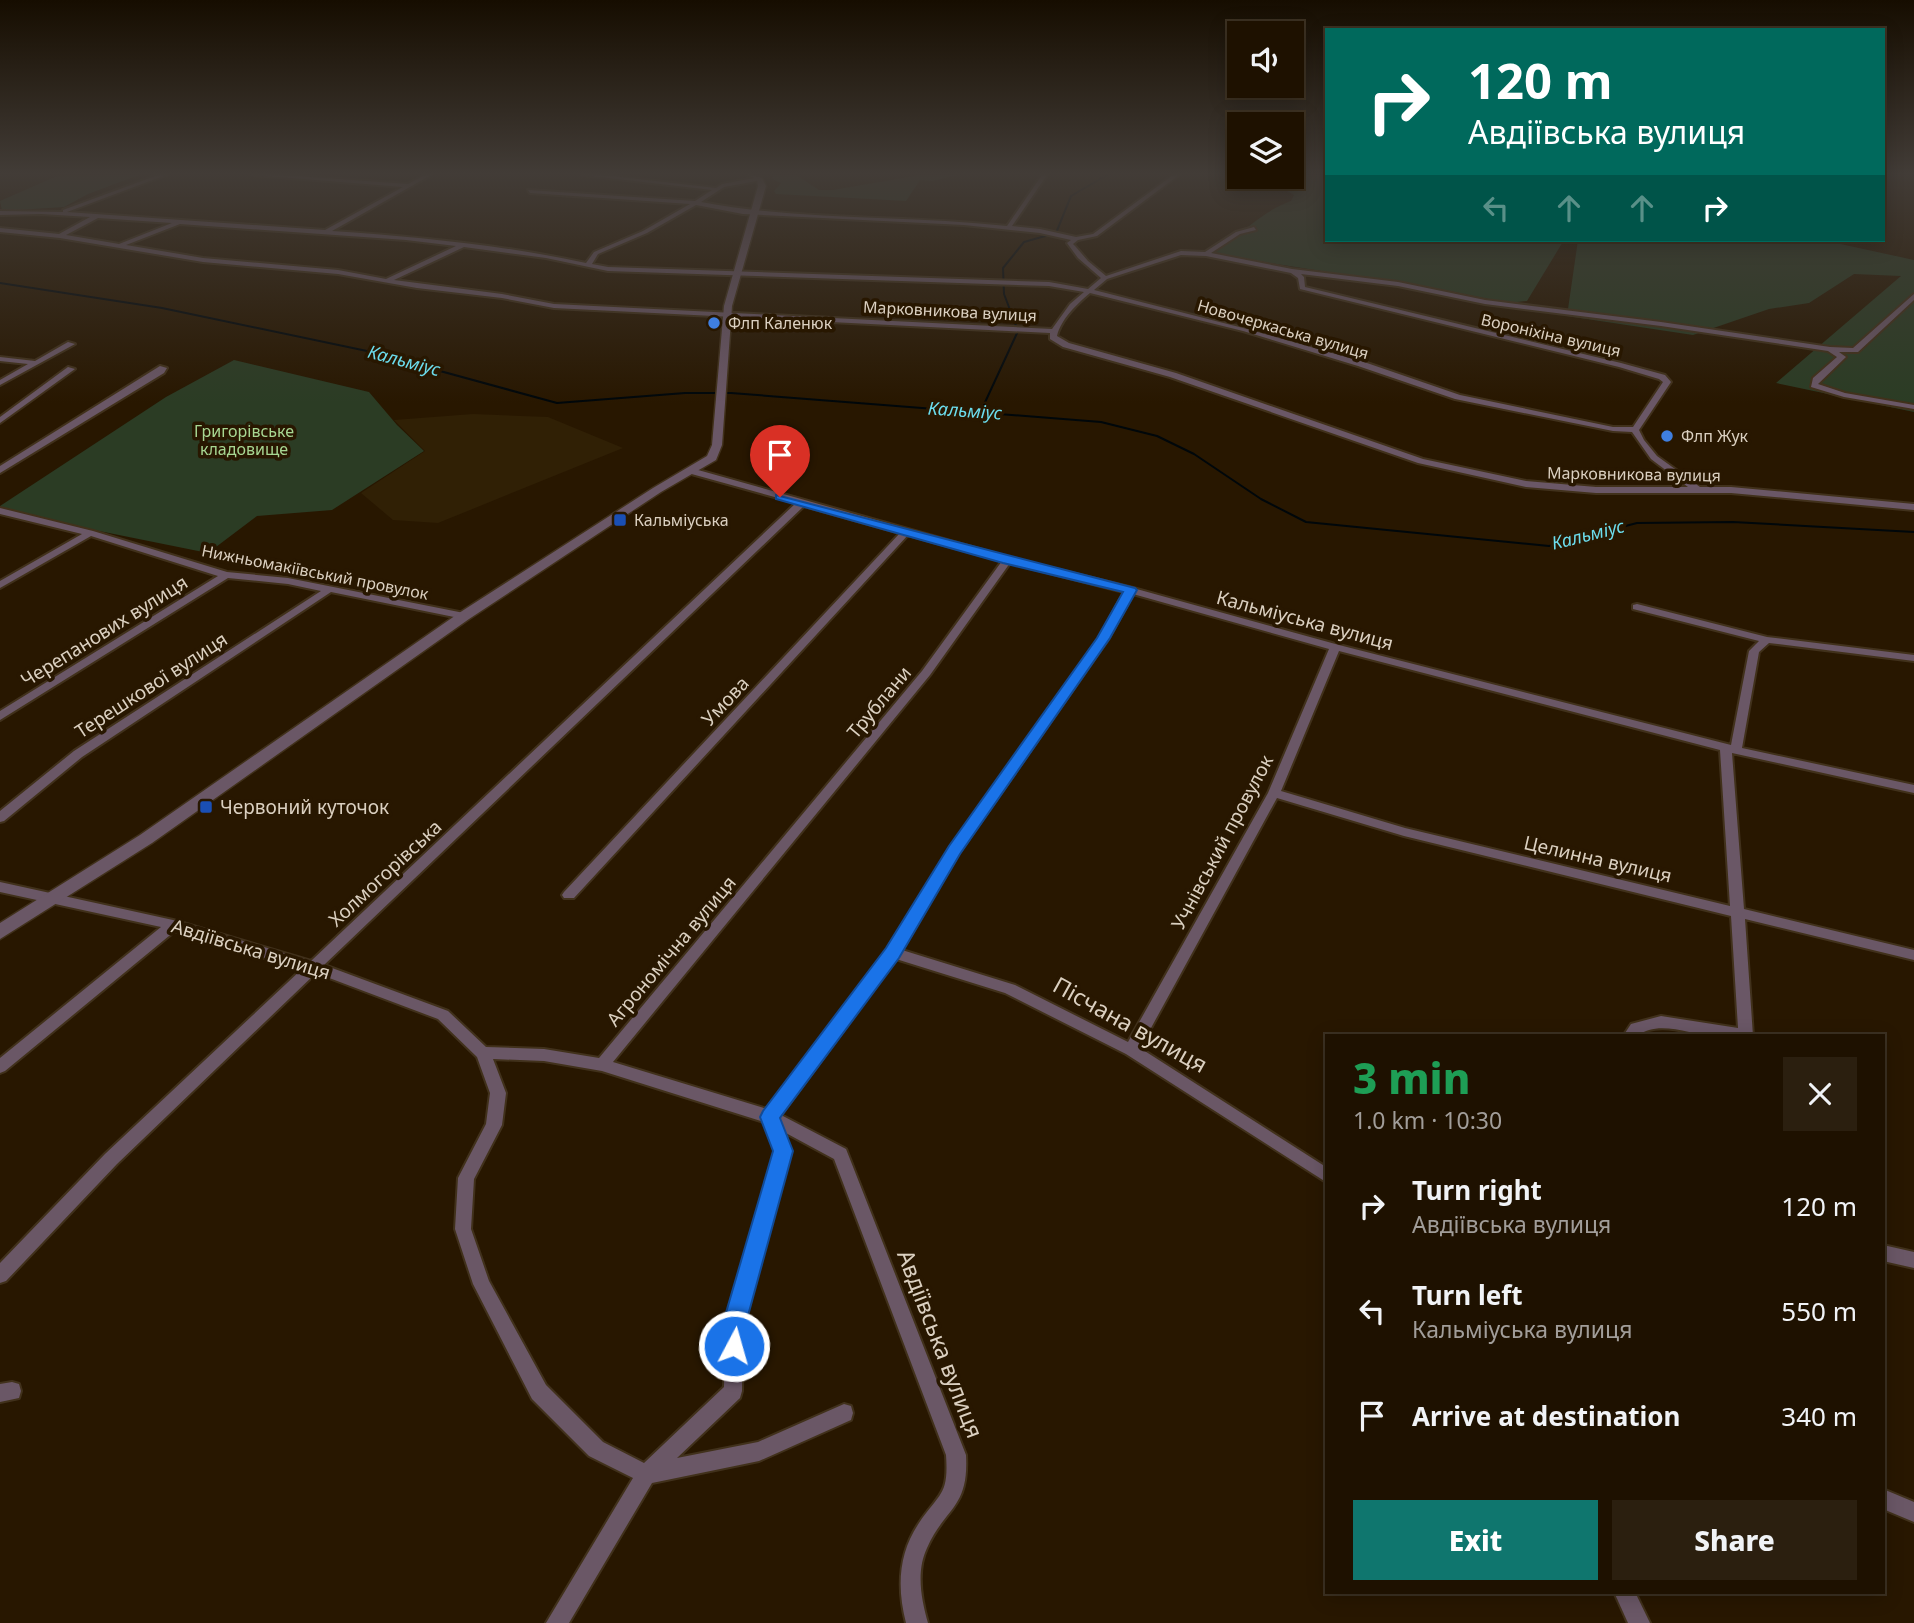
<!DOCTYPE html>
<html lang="en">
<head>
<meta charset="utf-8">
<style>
	:root { --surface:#1e1100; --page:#2b1f0f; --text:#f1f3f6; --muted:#a19d99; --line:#3c3122; --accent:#0f766e }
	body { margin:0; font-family:"Noto Sans",sans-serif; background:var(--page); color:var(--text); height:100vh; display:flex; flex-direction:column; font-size:26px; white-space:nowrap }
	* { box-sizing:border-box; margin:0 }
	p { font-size:23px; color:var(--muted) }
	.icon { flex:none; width:38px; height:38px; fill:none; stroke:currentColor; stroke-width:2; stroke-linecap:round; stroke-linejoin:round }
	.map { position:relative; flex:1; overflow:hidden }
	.panel { position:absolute; left:1325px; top:1034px; width:560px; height:560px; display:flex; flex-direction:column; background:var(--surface); border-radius:0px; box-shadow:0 4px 18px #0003,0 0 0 2px var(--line) }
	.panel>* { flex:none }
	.top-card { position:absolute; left:1325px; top:28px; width:560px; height:214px; border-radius:0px; box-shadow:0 4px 18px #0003,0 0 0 2px var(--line); background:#00695c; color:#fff; overflow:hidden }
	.buttons { position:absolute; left:1227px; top:21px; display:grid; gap:14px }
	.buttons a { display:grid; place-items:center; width:77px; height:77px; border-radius:0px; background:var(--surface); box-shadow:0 4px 18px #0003,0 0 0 2px var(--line); font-size:35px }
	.pin { position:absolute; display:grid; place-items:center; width:60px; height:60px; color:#fff; margin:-72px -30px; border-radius:50% 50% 50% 0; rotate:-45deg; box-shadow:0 0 7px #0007 }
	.pin .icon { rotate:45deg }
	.me { position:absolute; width:77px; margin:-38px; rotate:6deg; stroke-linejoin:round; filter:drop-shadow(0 0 5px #0008) }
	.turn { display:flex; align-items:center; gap:24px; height:147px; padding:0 28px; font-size:32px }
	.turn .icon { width:91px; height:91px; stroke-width:2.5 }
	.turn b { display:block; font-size:49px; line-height:60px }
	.lanes { display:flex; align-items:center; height:66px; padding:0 28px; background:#0003; justify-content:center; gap:35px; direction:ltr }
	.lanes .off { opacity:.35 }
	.round { display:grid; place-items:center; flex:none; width:74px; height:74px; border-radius:0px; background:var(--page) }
	.overview { display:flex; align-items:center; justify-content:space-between; height:119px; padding:0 28px }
	h1 { font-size:42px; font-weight:800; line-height:52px; color:#1e9e55 }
	.primary-button { display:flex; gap:14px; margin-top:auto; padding:14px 28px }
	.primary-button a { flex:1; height:80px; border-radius:0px; background:var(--accent); color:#fff; font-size:28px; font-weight:800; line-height:80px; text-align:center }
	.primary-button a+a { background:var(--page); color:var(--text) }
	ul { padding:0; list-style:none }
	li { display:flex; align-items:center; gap:21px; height:105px; padding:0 28px }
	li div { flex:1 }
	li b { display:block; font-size:26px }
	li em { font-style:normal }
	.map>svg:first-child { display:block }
	.built { fill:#302005 }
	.green { fill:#2b3c24 }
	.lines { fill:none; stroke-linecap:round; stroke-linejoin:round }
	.stream { stroke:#00070a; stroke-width:2 }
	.minor-casing { stroke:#41311b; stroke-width:4 }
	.tertiary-casing { stroke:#41311b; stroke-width:3 }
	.minor { fill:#6a5766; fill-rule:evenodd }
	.tertiary { fill:#6a5766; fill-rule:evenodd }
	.route { fill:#1a73e8; stroke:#114b97; stroke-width:2 }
	.shop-dot { fill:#3f7fe0; stroke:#281700; stroke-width:2.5 }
	.transit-dot { fill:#1a4fb4; stroke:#281700; stroke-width:2.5 }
	.labels { text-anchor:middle; stroke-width:7; stroke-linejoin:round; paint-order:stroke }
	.far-street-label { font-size:16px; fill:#dbd0c0; stroke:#281700 }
	.far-poi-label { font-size:16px; fill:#dbd0c0; stroke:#281700; text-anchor:start }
	.far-park-label { font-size:16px; fill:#a7d792; stroke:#281700 }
	.far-water-label { font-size:18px; font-style:italic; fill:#6cdded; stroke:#281700 }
	.street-label { font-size:19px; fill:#dbd0c0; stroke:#281700 }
	.poi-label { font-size:19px; fill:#dbd0c0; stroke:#281700; text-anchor:start }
	.near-street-label { font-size:23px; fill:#dbd0c0; stroke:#281700 }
</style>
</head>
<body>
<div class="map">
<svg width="1914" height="1623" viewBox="0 0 1914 1623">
	<rect width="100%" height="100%" fill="#281700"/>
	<!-- built -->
	<path class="built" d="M 473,414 L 548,417 L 623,448 L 438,523 L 393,520 L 361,493 L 425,451 L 394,420 Z"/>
	<!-- green -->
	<g class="green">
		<path d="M 139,175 L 88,194 L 64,207 L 2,211 L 0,201 L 57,176 Z"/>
		<path d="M 773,175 L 796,175 L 819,190 L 833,190 L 920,175 L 957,175 L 932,181 L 920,180 L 906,201 L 776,194 L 774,191 L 781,183 L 772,179 Z"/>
		<path d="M 1292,175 L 1326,175 L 1326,240 L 1564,240 L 1527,301 L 1508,303 L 1449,291 L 1212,254 C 1241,236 1258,213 1291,201 L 1294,195 L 1274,183 L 1278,177 Z"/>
		<path d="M 1578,240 L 1822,240 L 1914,260 L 1914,412 L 1776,383 L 1901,276 L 1854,274 L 1809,303 L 1769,309 L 1693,335 L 1567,316 Z"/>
		<path d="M 234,360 L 369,392 L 397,425 L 424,451 L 332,510 L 257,516 L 208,553 L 0,511 L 0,506 L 166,397 Z"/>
	</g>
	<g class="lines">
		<!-- stream -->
		<g class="stream">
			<path d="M 0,283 L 162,308 L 367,351 L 557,403 L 685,393 L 731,393 L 1101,422 L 1157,436 L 1194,454 L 1261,499 L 1306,522 L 1549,546 L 1637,523 L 1733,522 L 1914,532"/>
			<path d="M 981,411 L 1018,331 L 1004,294 L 1003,268 L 1024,242 L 1056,233 L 1071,196 L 1107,175"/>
		</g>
		<defs>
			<g id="minor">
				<path d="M 158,175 L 166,175 L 67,212 L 325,230 L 403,187 L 253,175 L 282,175 L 408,184 L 425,175 L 431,175 L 332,231 C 418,237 503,245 586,263 L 594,252 L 643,231 L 690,204 L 530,193 L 528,190 L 695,201 L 712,190 L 583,175 L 603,175 L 716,188 L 722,184 L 760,177 L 762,180 L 724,187 L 701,202 C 801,221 905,215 1007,226 L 1042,175 L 1047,175 L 1012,226 L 1040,229 L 1076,237 L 1093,234 L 1173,175 L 1179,175 L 1097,236 L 1078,240 L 1073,244 L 1075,246 L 1088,261 L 1106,276 L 1181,251 L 1205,252 L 1236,232 L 1254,227 L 1256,230 L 1240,234 L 1211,253 L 1292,269 L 1398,282 L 1485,300 L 1661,322 L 1830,347 L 1853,348 L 1914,294 L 1914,300 L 1858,352 L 1839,352 L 1846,357 L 1818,384 L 1845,393 L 1914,405 L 1914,409 L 1844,397 L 1811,387 L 1813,378 L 1837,357 L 1828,351 L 1661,326 L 1485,304 L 1398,286 L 1301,274 L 1304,277 L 1305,287 L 1621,363 L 1665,375 L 1671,382 L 1639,430 L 1644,440 L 1657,456 L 1700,487 L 1731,487 L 1914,504 L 1914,510 L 1731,493 L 1596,493 L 1526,487 L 1418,463 L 1170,377 L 1063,347 L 1050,339 L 1050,333 L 554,308 L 502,298 L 417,288 L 338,274 L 203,262 L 60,238 L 0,232 L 0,228 L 59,234 L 90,217 L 41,214 L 0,215 L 0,211 L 63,212 L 63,210 ZM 696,205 L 743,214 L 964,225 L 1040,233 L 1071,240 L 1067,243 L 1078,258 L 1101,278 L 1088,289 L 1049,282 L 608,267 L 592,264 L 598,254 L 647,233 ZM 98,218 L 172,223 L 119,244 L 66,235 ZM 180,224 L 406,240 L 456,246 L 386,279 L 338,270 L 203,258 L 126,245 ZM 464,247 L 546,258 L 608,271 L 1049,286 L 1084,292 L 1070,304 L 1052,329 L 554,304 L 502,294 L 394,280 ZM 1181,255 L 1206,256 L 1291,273 L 1298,278 L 1300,289 L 1619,367 L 1659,379 L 1663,382 L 1633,427 L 1613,427 L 1460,395 L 1364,362 L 1247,329 L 1094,290 L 1107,279 ZM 1090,293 L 1243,331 L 1358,366 L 1455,399 L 1613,431 L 1632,432 L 1651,459 L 1688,487 L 1596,487 L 1526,481 L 1423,459 L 1176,373 L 1069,343 L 1057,336 C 1061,319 1077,304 1090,293 Z"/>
				<path d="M 68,342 L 75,344 L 0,385 L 0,380 L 28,364 L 0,361 L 0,357 L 35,361 Z"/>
				<path d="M 160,366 L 167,368 L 164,373 L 0,473 L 0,466 Z"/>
				<path d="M 68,367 L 75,369 L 0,423 L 0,417 Z"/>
				<path d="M 691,468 L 1011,558 L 1133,588 L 1339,645 L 1731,745 L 1749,651 L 1759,641 L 1633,609 L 1633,605 L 1637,604 L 1767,637 L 1914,655 L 1914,661 L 1769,643 L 1759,652 L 1742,748 L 1914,785 L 1914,793 L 1732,753 L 1744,909 L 1914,950 L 1914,960 L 1745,919 L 1753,1036 C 1740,1036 1727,1037 1714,1036 C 1692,1035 1657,1019 1638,1036 L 1623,1036 L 1631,1024 L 1661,1016 L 1738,1028 L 1731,916 L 1404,836 L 1277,798 L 1140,1048 L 1326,1167 L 1326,1182 L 1126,1054 L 1005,993 L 896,959 L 781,1115 L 846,1149 L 966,1455 C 969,1509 945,1507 927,1548 C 916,1571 921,1599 928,1623 L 906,1623 C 897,1588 898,1554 919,1523 C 939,1493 949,1496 946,1455 L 834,1159 L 784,1132 L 791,1151 L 743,1323 L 742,1391 L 740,1398 L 677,1458 L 758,1442 L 844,1404 L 851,1406 L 853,1413 L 851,1420 L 759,1461 L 652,1483 L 569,1623 L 546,1623 L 633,1478 L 589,1456 L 532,1399 L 473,1284 L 455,1229 L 458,1178 L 486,1124 L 490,1093 L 477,1057 L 438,1019 L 316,973 L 117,1164 L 6,1281 L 0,1283 L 0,1263 L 105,1154 L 302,969 L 175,931 L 5,1071 L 0,1073 L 0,1058 L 161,927 L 0,892 L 0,882 L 173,920 L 311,961 L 796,503 L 688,473 L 688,469 ZM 804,506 L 900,533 L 564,892 L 562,895 L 564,898 L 574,898 L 908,535 L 1002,561 L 922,671 L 599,1058 L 544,1049 L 486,1047 L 448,1011 L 324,965 ZM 1010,563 L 1124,592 L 1099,638 L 951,847 L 888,949 L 767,1109 L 613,1062 L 930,675 ZM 1133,594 L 1329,649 L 1268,793 L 1128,1042 L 1015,985 L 902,950 L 959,853 L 1109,638 ZM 1339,651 L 1720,750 L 1730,906 L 1405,828 L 1281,791 ZM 493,1059 L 544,1061 L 602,1071 L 764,1122 L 775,1151 L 725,1323 L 724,1387 L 644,1463 L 603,1442 L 546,1385 L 489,1281 L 471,1229 L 474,1179 L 502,1125 L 506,1093 Z"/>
				<path d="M 0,508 L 93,531 L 227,572 L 288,578 L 464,613 L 469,616 L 464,619 L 331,592 L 82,757 L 4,821 L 0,822 L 0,811 L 74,751 L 321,591 L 288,584 L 228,578 L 0,720 L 0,711 L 218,576 L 91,536 L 0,588 L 0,581 L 82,534 L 0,514 Z"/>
				<path d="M 1883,1245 L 1914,1252 L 1914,1268 L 1883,1261 Z"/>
				<path d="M 12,1382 L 19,1384 L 21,1391 L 19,1398 L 0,1402 L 0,1384 Z"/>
				<path d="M 1883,1489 L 1914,1502 L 1914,1522 L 1883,1509 Z"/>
				<path d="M 1614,1592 L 1635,1592 L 1650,1623 L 1628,1623 Z"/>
			</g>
			<path id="tertiary" d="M 749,175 L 762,178 L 766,186 L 732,306 L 722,445 L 716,460 L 661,492 L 469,619 L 152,843 L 0,939 L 0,923 L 140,835 L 459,613 L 653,488 L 707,456 L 712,445 L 724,306 L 758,186 L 757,180 Z"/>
		</defs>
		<!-- minor casing -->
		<use href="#minor" class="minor-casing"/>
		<!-- tertiary casing -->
		<use href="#tertiary" class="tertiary-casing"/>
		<!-- minor -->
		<use href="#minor" class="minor"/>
		<!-- tertiary -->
		<use href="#tertiary" class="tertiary"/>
	</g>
	<!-- sky -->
	<linearGradient id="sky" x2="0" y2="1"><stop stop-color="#160d00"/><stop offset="0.43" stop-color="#423c37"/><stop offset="1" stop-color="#423c37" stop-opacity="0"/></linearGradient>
	<rect width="1914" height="403" fill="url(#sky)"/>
	<!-- route -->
	<path class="route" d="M 776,495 L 1135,588 L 1137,590 L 1110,638 L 960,854 L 899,958 L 780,1118 L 793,1151 L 746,1323 L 745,1346 L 742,1354 L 734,1357 L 725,1354 L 722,1346 L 723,1323 L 773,1151 L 760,1117 L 763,1111 L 886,948 L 949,846 L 1097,638 L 1123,592 L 1003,563 L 776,499 Z"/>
	<!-- markers -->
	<g class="shop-dot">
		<circle cx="714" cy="323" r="7"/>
		<circle cx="1667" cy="436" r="7"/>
	</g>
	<g class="transit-dot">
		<rect x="613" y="513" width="14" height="14" rx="3.5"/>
		<rect x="199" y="800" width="14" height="14" rx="3.5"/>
	</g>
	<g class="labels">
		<!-- far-street labels -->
		<g class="far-street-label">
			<text transform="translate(950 311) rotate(3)" y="6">Марковникова вулиця</text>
			<text transform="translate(1283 329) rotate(16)" y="6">Новочеркаська вулиця</text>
			<text transform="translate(1551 335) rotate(13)" y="6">Вороніхіна вулиця</text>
			<text transform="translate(1634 474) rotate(1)" y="6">Марковникова вулиця</text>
			<text transform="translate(315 572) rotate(11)" y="6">Нижньомакіївський провулок</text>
		</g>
		<!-- far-poi labels -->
		<g class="far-poi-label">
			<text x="728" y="329">Флп Каленюк</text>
			<text x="1681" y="442">Флп Жук</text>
			<text x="634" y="526">Кальміуська</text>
		</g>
		<!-- far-park labels -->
		<g class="far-park-label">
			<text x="244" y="437">Григорівське<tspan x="244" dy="18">кладовище</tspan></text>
		</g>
		<!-- far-water labels -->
		<g class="far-water-label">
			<text transform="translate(404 361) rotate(15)" y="6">Кальміус</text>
			<text transform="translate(965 411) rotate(4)" y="6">Кальміус</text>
			<text transform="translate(1588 535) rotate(-14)" y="6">Кальміус</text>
		</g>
		<!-- street labels -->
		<g class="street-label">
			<text transform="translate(1305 620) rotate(15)" y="7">Кальміуська вулиця</text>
			<text transform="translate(104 631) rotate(-32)" y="7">Черепанових вулиця</text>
			<text transform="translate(151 685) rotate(-33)" y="7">Терешкової вулиця</text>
			<text transform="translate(725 701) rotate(-47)" y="7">Умова</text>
			<text transform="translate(879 702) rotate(-50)" y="7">Трублани</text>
			<text transform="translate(1222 842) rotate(-62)" y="7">Учнівський провулок</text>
			<text transform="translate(1598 859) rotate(13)" y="7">Целинна вулиця</text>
			<text transform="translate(385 873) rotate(-43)" y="7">Холмогорівська</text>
			<text transform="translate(251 949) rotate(17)" y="7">Авдіївська вулиця</text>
			<text transform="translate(671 951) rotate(-50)" y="7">Агрономiчна вулиця</text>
		</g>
		<!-- poi labels -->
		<g class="poi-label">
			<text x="220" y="814">Червоний куточок</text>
		</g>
		<!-- near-street labels -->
		<g class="near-street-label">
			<text transform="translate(1130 1025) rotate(29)" y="8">Пiсчана вулиця</text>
			<text transform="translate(940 1344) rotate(69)" y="8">Авдіївська вулиця</text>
		</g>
	</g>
</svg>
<div class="buttons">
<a><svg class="icon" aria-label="sound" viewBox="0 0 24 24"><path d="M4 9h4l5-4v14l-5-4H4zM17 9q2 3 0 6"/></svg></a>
<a><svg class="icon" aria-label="layers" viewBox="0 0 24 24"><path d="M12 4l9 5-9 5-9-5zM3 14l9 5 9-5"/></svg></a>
</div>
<div class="pin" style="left:780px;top:497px;background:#d93025"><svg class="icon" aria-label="arrive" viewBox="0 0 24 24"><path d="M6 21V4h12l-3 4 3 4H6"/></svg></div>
<svg class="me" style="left:734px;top:1346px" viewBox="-20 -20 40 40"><circle r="17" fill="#1a73e8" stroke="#fff" stroke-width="3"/><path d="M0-11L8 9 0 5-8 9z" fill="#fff"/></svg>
<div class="top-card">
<div class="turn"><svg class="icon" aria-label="right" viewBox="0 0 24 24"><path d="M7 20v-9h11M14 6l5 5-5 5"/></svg><div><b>120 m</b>Авдіївська вулиця</div></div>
<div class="lanes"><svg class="icon off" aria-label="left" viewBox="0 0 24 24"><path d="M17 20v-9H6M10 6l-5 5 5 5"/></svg><svg class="icon off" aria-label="ahead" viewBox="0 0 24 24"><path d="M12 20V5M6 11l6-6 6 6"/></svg><svg class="icon off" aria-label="ahead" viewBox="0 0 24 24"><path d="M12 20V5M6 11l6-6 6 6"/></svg><svg class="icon" aria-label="right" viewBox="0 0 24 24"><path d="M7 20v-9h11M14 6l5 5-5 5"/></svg></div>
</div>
<section class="panel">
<div class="overview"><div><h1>3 min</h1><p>1.0 km · 10:30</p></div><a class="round"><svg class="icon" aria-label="close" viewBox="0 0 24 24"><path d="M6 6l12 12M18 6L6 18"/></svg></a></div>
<ul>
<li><svg class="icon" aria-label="right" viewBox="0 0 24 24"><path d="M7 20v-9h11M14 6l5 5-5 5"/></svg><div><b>Turn right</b><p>Авдіївська вулиця</p></div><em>120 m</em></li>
<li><svg class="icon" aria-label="left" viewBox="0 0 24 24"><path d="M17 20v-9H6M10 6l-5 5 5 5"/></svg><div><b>Turn left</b><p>Кальміуська вулиця</p></div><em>550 m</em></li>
<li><svg class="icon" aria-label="arrive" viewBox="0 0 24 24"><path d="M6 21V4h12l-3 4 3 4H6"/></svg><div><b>Arrive at destination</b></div><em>340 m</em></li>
</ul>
<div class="primary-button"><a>Exit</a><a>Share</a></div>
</section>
</div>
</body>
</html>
